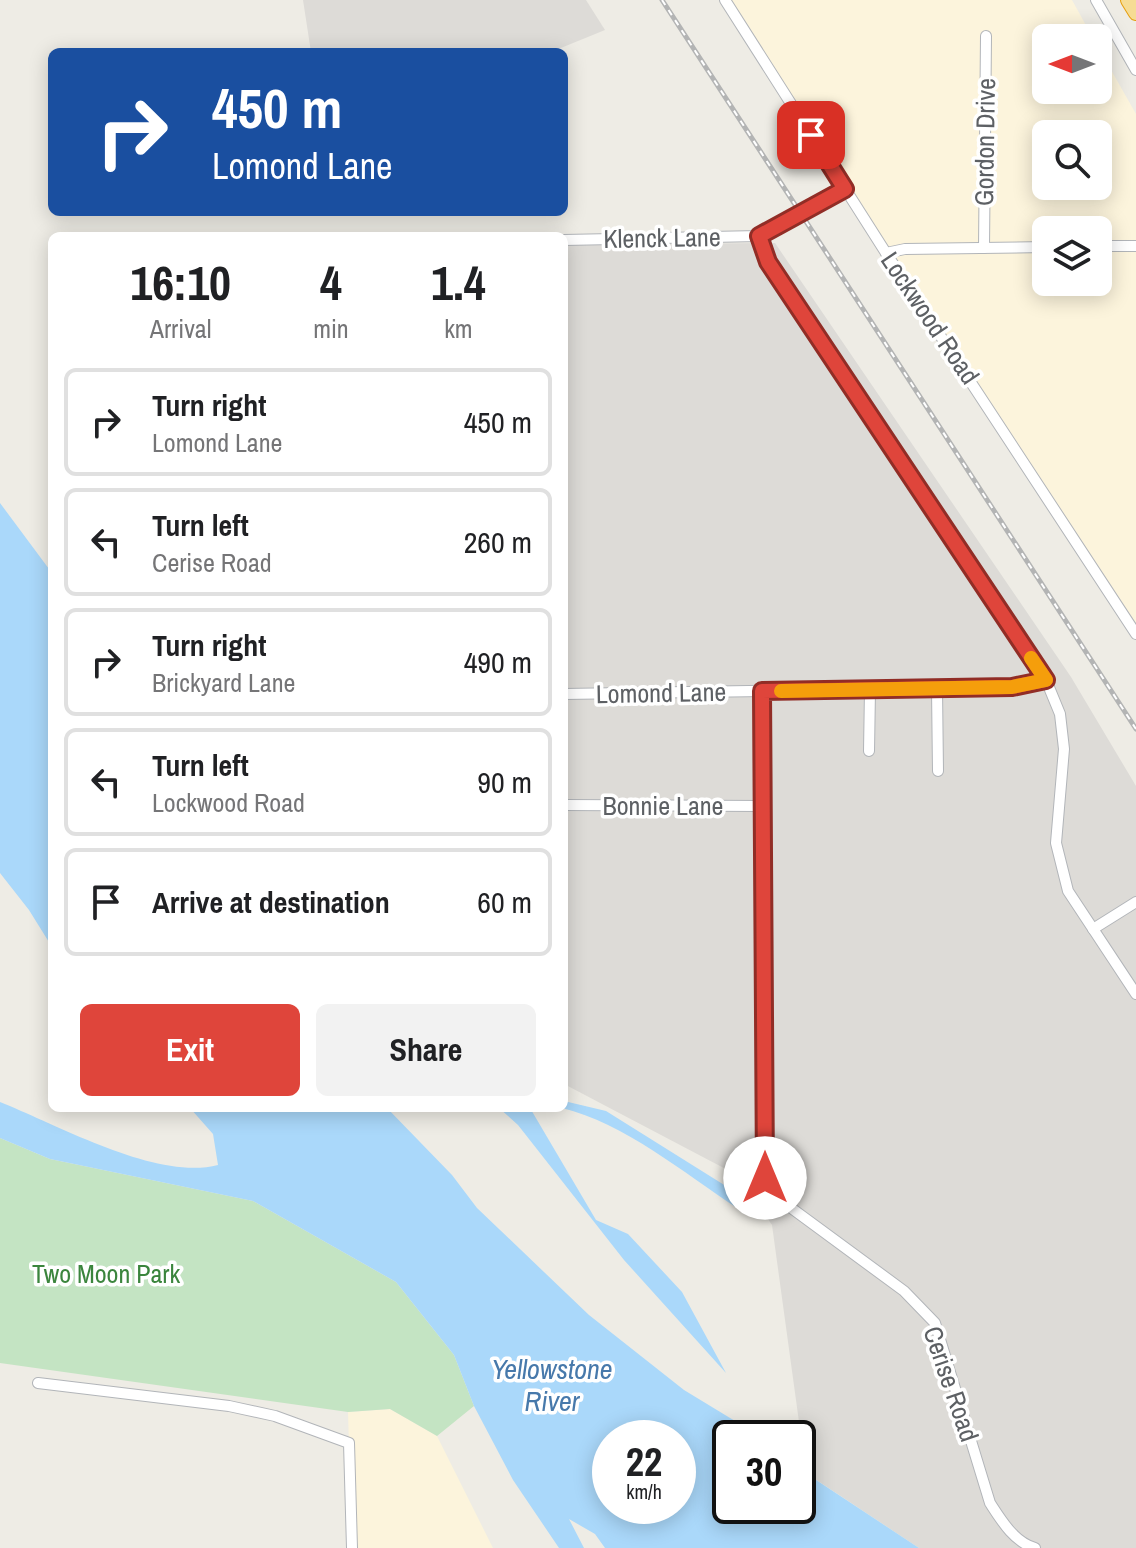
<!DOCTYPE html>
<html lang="en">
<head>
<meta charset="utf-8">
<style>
	:root { --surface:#fff; --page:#f2f2f2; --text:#202124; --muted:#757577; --line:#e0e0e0; --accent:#df453b }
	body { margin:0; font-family:"Archivo Narrow",sans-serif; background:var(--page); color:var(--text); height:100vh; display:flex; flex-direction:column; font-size:30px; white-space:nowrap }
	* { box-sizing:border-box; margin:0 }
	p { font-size:26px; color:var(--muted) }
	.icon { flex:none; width:44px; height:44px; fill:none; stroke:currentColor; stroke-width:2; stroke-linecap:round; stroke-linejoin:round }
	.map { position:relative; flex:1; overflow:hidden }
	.panel { position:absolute; left:48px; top:232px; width:520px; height:880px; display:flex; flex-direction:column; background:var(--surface); border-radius:12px; box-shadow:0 4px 20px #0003 }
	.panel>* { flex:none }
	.top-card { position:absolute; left:48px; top:48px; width:520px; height:168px; border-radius:12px; box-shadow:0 4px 20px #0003; background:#1a4fa0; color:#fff; overflow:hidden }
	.needle { width:52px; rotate:270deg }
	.controls { position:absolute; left:1032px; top:24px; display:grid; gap:16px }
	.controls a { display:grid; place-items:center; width:80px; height:80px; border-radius:12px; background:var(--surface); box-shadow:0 4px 20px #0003; font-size:40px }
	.speed { position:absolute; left:592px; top:1420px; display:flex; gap:16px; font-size:40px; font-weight:700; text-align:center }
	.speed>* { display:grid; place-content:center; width:104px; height:104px; border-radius:50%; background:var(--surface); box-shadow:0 4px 20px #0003; line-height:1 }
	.speed small { font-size:20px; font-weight:400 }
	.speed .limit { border:4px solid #111; border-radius:12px; background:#fff; color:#111 }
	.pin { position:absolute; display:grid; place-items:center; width:68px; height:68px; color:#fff; margin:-34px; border-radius:16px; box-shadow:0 4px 12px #0006 }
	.me { position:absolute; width:88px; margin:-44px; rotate:0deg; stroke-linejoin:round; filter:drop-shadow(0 0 6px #0008) }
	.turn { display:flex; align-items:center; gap:28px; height:168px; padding:0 32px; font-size:36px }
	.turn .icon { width:104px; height:104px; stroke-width:2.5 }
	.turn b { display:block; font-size:56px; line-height:68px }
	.eta { display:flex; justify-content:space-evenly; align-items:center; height:136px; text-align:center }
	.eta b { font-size:48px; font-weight:700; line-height:56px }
	.cta { display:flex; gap:16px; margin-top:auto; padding:16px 32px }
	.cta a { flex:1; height:92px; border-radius:12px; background:var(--accent); color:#fff; font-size:32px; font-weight:700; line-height:92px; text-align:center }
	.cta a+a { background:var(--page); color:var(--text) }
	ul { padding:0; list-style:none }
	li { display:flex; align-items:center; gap:24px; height:108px; margin:0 16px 12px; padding:0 16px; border:4px solid var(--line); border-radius:12px }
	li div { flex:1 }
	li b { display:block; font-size:30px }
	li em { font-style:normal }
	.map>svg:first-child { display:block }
	.commercial { fill:#fcf4dc; fill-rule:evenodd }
	.industrial { fill:#dddbd7 }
	.green { fill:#c4e4c3 }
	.water { fill:#aad8fa; fill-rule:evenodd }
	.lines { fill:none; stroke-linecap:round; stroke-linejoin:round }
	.minor-casing { stroke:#b2b5b9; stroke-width:12 }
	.highway-casing { stroke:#e59e0e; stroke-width:16 }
	.minor { stroke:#fff; stroke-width:10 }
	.highway { stroke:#f6dc94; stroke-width:14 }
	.rail-casing { stroke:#b3b4b4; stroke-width:5 }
	.rail { stroke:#fff; stroke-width:2; stroke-dasharray:6; stroke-linecap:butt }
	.route-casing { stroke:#912d26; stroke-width:20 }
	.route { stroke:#df453b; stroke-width:14 }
	.slow { stroke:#f59e0b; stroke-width:14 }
	.labels { text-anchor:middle; stroke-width:7; stroke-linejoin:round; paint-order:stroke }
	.street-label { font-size:26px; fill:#5d6064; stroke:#fff }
	.park-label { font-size:26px; fill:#3b853d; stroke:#fff }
	.water-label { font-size:28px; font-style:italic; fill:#4779ab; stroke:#fff }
</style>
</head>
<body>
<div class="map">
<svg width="1136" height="1548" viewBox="0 0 1136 1548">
	<rect width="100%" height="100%" fill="#eeece5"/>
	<!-- commercial -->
	<g class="commercial">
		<path d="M 725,0 L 1072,0 L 1093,38 L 1046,38 L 1046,90 L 1098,90 L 1098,47 L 1136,114 L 1136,636 ZM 1046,134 L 1098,134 L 1098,186 L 1046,186 ZM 1046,230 L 1098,230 L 1098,282 L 1046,282 Z"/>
		<path d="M 390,1409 L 437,1436 L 493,1548 L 352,1548 L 348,1412 Z"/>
	</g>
	<!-- industrial -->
	<g class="industrial">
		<path d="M 303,0 L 586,0 L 605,30 L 551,52 L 311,52 Z"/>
		<path d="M 775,243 L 1071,677 L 1136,786 L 1136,1548 L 919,1548 L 806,1473 L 772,1225 L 739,1176 L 564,1084 L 564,245 Z"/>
	</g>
	<!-- green -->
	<path class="green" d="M 0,1138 L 50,1159 L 253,1201 L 396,1282 L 454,1355 L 474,1406 L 437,1436 L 390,1409 L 348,1412 L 0,1363 Z"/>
	<!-- water -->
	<g class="water">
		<path d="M 0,503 L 52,573 L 52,947 L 29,910 L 0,873 Z"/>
		<path d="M 564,1101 L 606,1111 L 745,1198 L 737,1208 C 684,1173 624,1123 562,1108 L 564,1108 Z"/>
		<path d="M 0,1102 C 58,1125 157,1181 218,1165 L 213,1134 L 190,1108 L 387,1108 L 452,1175 L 477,1208 L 589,1315 L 684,1390 L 763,1438 L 730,1438 L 730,1506 L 798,1506 L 798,1468 L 919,1548 L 605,1548 L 595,1534 L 569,1519 L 584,1548 L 559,1548 L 513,1480 L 474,1406 L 454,1355 L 396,1282 L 253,1201 L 50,1159 L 0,1138 ZM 610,1438 L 678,1438 L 678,1506 L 610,1506 Z"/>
		<path d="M 499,1108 L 530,1108 L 596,1220 L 628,1234 L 682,1292 L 726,1373 L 624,1260 L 518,1125 Z"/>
	</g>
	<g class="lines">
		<defs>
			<g id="minor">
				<path d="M 725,0 L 886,253 L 1136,634"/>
				<path d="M 1096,0 L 1136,70"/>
				<path d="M 759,236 L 768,262 L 803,317 L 1046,680 L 1060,714 L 1064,749 L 1056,843 L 1068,891 L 1136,994"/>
				<path d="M 564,240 L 759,236 L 845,189"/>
				<path d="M 1098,246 L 1136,246"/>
				<path d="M 984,248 L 986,36"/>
				<path d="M 886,253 L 905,249 L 1046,247"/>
				<path d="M 937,689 L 938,771"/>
				<path d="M 762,691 L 765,1178 L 779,1199 L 904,1291 L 935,1323 L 990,1503 C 1001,1520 1014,1542 1035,1548"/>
				<path d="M 564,694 L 1012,687 L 1046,680"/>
				<path d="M 869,751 L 870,690"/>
				<path d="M 564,805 L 762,806"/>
				<path d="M 1093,929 L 1136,902"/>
				<path d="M 38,1383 L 229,1406 L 275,1416 L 349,1443 L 352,1548"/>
			</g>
			<path id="highway" d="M 1128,0 L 1136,13"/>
		</defs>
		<!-- minor casing -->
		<use href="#minor" class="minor-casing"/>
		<!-- highway casing -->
		<use href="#highway" class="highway-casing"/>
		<!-- minor -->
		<use href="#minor" class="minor"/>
		<!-- highway -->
		<use href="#highway" class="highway"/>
		<defs>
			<path id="rail" d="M 662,0 L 1136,729"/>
		</defs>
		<!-- rail casing -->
		<use href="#rail" class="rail-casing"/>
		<!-- rail -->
		<use href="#rail" class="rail"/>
	</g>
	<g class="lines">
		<defs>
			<path id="route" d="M 765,1178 L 762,691 L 1012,687 L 1046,680 L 768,262 L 759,236 L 845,189 L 811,135"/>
		</defs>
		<!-- route casing -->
		<use href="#route" class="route-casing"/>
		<!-- route -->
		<use href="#route" class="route"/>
		<!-- slow -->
		<path class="slow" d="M 781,691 L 1012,687 L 1046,680 L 1031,658"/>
	</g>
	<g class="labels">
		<!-- street labels -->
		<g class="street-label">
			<text transform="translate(985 142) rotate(-89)" y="9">Gordon Drive</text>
			<text transform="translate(662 238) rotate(-1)" y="9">Klenck Lane</text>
			<text transform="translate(930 318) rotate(56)" y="9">Lockwood Road</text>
			<text transform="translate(661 693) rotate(-1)" y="9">Lomond Lane</text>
			<text x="663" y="815">Bonnie Lane</text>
			<text transform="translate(951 1384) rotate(71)" y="9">Cerise Road</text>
		</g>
		<!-- park labels -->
		<g class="park-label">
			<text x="106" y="1283">Two Moon Park</text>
		</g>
		<!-- water labels -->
		<g class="water-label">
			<text x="552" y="1379">Yellowstone<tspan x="552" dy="32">River</tspan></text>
		</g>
	</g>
</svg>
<div class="controls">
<a><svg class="needle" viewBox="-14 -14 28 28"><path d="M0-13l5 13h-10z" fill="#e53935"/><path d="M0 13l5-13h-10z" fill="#757577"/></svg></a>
<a><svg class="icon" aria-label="search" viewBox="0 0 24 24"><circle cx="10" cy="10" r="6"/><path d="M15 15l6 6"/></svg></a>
<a><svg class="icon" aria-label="layers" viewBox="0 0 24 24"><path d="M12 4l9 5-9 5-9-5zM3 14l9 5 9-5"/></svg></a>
</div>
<div class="speed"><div>22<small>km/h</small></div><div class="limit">30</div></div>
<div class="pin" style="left:811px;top:135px;background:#d93025"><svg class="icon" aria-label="arrive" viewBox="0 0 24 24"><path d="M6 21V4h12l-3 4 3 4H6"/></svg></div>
<svg class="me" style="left:765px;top:1178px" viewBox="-20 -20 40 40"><circle r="19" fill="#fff"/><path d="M0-13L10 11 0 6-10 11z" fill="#df453b"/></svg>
<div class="top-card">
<div class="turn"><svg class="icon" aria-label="right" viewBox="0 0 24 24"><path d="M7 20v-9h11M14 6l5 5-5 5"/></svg><div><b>450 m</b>Lomond Lane</div></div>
</div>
<section class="panel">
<div class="eta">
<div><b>16:10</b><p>Arrival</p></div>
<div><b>4</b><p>min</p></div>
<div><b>1.4</b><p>km</p></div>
</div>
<ul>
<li><svg class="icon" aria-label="right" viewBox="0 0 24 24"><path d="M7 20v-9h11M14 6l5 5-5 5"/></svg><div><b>Turn right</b><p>Lomond Lane</p></div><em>450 m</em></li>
<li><svg class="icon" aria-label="left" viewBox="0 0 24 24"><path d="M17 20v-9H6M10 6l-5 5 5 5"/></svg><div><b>Turn left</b><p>Cerise Road</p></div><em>260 m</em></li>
<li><svg class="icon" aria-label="right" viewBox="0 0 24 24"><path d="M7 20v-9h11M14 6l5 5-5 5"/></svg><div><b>Turn right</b><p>Brickyard Lane</p></div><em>490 m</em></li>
<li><svg class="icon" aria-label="left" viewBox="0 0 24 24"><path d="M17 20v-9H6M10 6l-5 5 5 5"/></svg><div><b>Turn left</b><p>Lockwood Road</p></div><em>90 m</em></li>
<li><svg class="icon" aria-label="arrive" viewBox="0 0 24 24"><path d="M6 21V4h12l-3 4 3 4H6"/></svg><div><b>Arrive at destination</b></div><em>60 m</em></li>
</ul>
<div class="cta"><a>Exit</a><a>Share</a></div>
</section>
</div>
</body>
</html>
